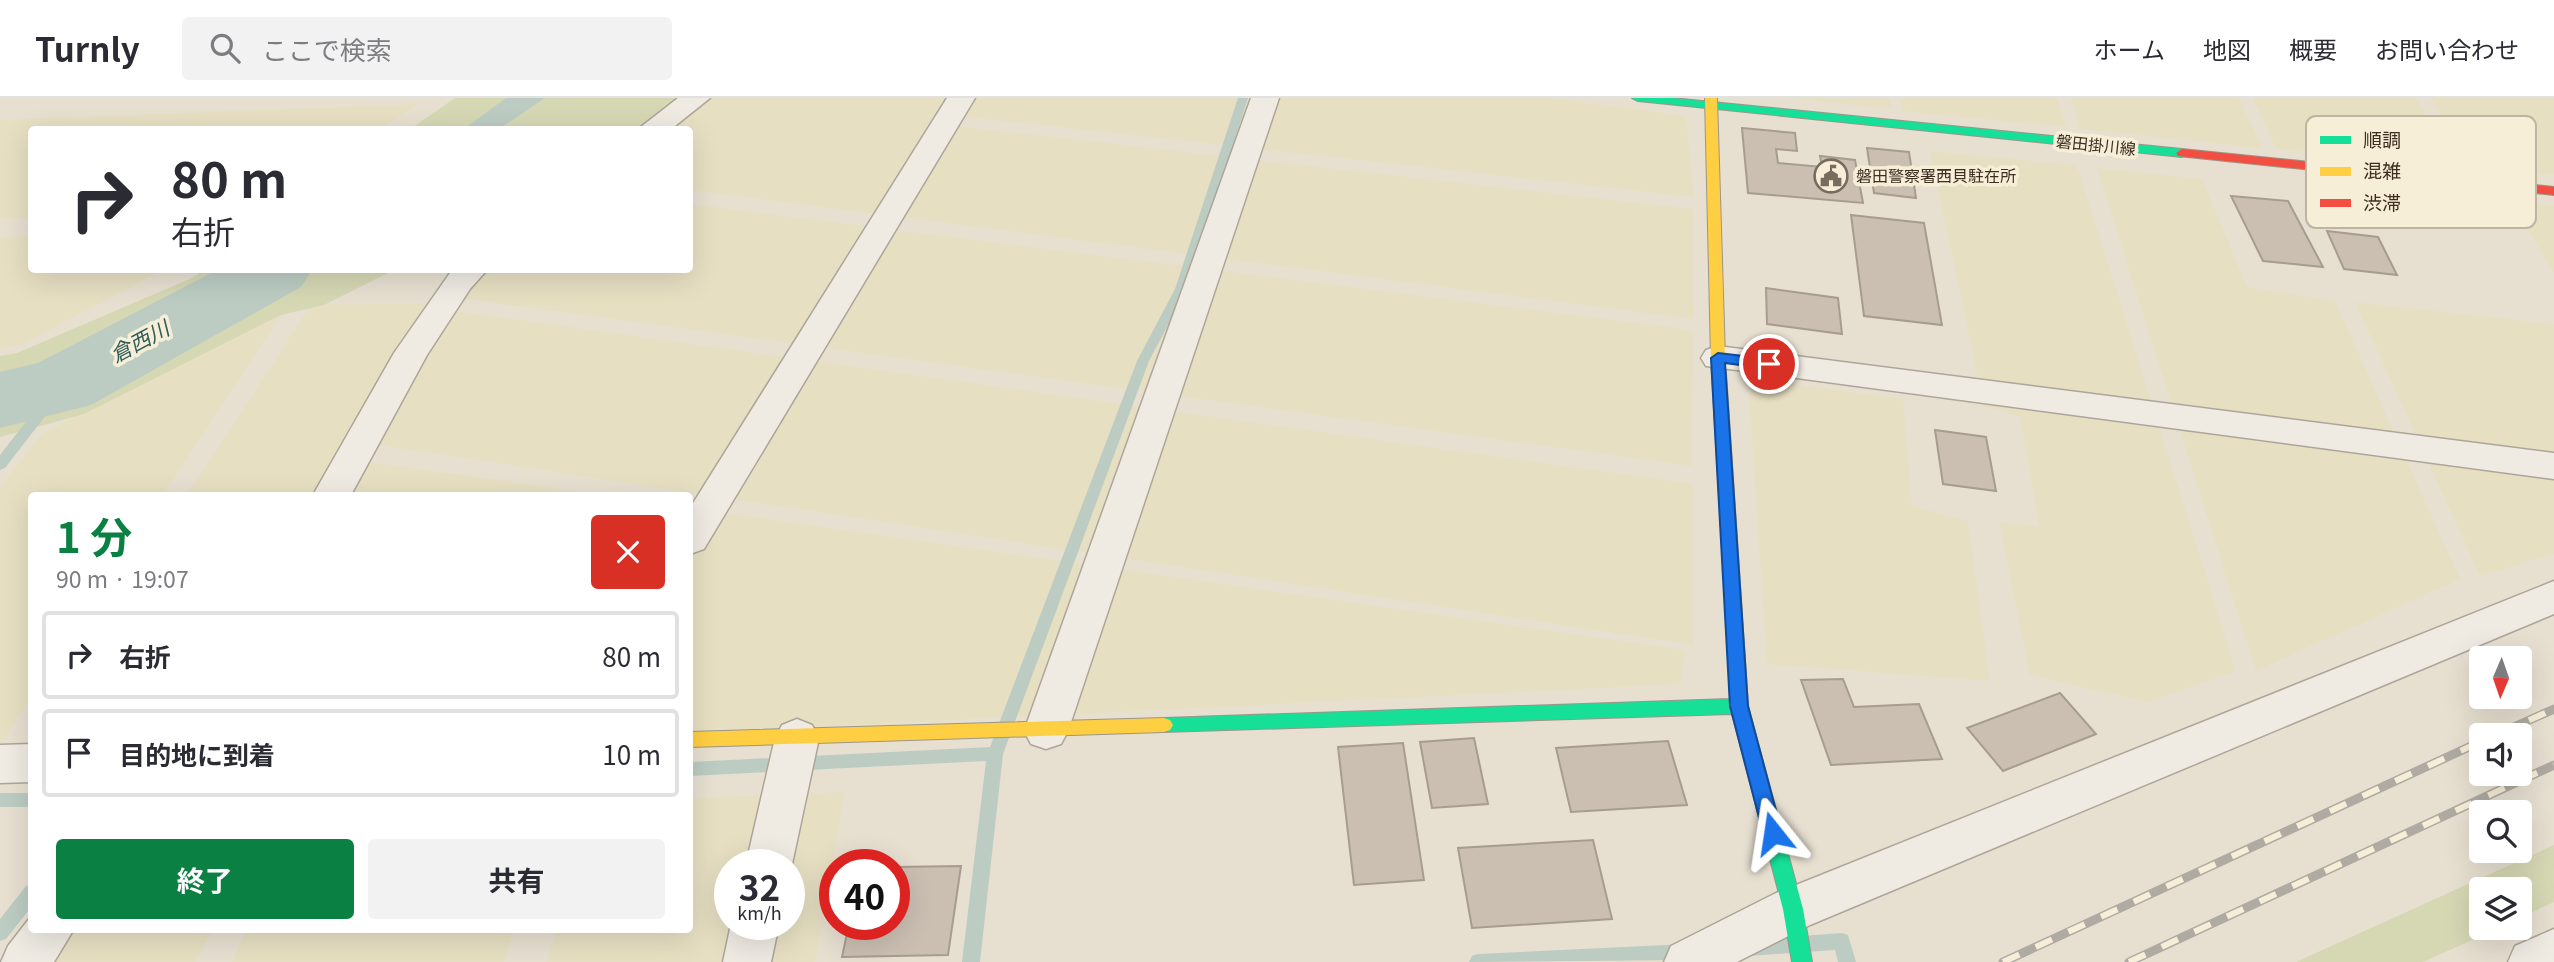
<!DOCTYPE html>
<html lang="ja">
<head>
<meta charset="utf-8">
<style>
	:root { --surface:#fff; --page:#f2f2f3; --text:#2b2b33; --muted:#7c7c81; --line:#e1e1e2; --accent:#0b8043 }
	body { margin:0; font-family:Georgia,"Noto Sans JP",serif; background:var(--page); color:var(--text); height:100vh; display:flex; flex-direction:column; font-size:26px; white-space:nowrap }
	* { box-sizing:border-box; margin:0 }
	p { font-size:23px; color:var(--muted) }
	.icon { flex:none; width:38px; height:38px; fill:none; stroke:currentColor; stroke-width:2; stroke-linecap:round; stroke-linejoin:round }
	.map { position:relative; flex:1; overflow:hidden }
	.sheet { position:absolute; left:28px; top:394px; width:665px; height:441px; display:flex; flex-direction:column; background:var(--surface); border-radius:7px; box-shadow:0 7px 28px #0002 }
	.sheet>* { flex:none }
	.guide { position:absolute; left:28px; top:28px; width:665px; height:147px; border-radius:7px; box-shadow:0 7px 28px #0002; background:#fff; color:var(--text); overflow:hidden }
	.needle { width:46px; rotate:182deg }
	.controls { position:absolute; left:2469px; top:548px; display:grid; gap:14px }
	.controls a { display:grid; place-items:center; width:63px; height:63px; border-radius:7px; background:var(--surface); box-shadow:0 7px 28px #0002; font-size:35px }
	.speed { position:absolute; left:714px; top:751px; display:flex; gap:14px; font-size:35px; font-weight:700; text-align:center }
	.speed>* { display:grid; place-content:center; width:91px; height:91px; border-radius:50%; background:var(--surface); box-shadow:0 7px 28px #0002; line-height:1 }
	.speed small { font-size:18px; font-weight:400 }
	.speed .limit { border:10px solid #d22; background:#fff; color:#111 }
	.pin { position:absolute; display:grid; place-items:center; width:60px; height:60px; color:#fff; margin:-30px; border:4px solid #fff; border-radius:50%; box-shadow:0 2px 7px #0007 }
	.me { position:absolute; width:77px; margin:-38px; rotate:345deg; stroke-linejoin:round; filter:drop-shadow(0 0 5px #0008) }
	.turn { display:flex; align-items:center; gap:24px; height:147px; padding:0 28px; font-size:32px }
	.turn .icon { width:91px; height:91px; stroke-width:2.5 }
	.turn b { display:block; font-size:49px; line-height:60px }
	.round { display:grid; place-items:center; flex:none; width:74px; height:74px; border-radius:7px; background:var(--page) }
	.overview { display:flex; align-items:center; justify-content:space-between; height:119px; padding:0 28px }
	h1 { font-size:42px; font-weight:700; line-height:52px; color:var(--accent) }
	.primary-button { display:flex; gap:14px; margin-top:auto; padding:14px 28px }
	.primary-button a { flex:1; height:80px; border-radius:7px; background:var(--accent); color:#fff; font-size:28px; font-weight:700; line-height:80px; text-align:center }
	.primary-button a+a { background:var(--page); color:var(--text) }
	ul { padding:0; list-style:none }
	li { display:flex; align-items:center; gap:21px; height:88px; margin:0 14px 10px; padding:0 14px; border:4px solid var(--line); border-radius:7px }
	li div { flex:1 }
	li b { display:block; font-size:26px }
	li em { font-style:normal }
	header { display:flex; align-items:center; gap:42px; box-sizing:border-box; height:98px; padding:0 35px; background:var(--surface); border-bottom:2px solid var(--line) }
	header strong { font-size:33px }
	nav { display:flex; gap:38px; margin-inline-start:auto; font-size:24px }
	.search { width:490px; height:63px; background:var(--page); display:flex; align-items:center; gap:18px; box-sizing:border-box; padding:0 24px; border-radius:7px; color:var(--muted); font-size:26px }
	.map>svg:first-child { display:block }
	.farmland { fill:#e6dfc2; fill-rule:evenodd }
	.green { fill:#d6d7b3 }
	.water { fill:#bcccc2 }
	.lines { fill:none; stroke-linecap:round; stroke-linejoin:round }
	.stream { fill:#bcccc2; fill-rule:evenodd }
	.river { fill:#bcccc2; fill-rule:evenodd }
	.building { fill:#cbbfb2; stroke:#a89c90; stroke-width:2 }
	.street-casing { stroke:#ada599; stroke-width:3 }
	.fast-casing { stroke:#9c958a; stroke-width:2 }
	.slow-casing { stroke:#9c958a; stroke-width:2 }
	.jam-casing { stroke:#9c958a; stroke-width:2 }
	.street { fill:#efebe3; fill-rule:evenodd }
	.fast { fill:#16e098; fill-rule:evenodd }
	.slow { fill:#ffcf43; fill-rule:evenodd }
	.jam { fill:#f24e42; fill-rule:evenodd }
	.rail-casing { stroke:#afaaa2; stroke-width:9 }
	.rail { stroke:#f7eed8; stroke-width:6; stroke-dasharray:18; stroke-linecap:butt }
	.route { fill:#1a73e8; stroke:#114b97; stroke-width:2 }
	.labels { text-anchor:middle; stroke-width:7; stroke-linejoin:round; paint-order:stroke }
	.far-street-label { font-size:16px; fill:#3d2e20; stroke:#f7eed8 }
	.far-poi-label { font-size:16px; fill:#3d2e20; stroke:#f7eed8; text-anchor:start }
	.water-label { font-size:21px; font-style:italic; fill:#2f5d5a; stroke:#f7eed8 }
	.key { fill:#f7eed8; stroke:#bfb4a1; stroke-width:2 }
	.key-label { font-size:19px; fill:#3d2e20 }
</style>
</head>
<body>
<header>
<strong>Turnly</strong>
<div class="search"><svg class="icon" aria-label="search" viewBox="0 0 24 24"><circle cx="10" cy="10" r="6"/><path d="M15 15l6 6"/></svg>ここで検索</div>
<nav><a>ホーム</a><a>地図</a><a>概要</a><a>お問い合わせ</a></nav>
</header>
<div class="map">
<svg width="2554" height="864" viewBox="0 0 2554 864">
	<rect width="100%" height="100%" fill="#e7e0d1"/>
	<!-- farmland -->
	<g class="farmland">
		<path d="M 696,0 L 958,0 L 938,26 L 1693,111 L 1693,221 L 690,92 L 690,32 L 652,32 Z"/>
		<path d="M 961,0 L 1553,0 L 1686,18 L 1694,99 L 950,17 Z"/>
		<path d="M 1791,0 L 1890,0 L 1892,11 Z"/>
		<path d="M 1900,0 L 2057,0 L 2066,29 L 1902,13 Z"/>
		<path d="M 2071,0 L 2239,0 L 2262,50 L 2080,31 Z"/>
		<path d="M 2253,0 L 2416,0 L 2457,68 L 2276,51 Z"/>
		<path d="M 2431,0 L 2554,0 L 2554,77 L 2472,70 Z"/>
		<path d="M 417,6 L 381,31 L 32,32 L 31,120 L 0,121 L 0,22 Z"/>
		<path d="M 1930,53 L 2077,67 L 2236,573 L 2148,604 L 2030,577 L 1999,424 L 2039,428 L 2020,318 L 1984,308 Z"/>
		<path d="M 2097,70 L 2202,81 L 2247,189 L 2335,203 L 2460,481 L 2256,573 Z"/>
		<path d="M 2511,104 L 2554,108 L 2554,175 Z"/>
		<path d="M 690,106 L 1693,232 L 1692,368 L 451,199 L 477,172 L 690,172 Z"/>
		<path d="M 31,138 L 32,172 L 163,172 L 21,247 L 0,251 L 0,139 Z"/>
		<path d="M 2355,204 L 2554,226 L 2554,456 L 2480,478 Z"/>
		<path d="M 444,205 L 441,211 L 1694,386 L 1694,547 L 365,345 L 355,362 L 601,397 L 187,397 L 311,207 Z"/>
		<path d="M 281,217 L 163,397 L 32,397 L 31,599 L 0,647 L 0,390 L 41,336 Z"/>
		<path d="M 1748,280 L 1903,301 L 1912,408 L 1968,423 L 1990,583 L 1767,566 Z"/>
		<path d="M 690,410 L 1685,552 L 1681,586 L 690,635 Z"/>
		<path d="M 845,694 L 815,864 L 547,864 L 556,831 L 690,831 L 690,700 ZM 730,766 L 789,766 L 789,826 L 730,826 Z"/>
		<path d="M 54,831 L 212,831 L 196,864 L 31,864 Z"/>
		<path d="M 247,831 L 514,831 L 504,864 L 232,864 Z"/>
	</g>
	<!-- green -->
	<g class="green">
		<path d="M 455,0 L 699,0 L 654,31 L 409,32 Z"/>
		<path d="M 204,172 L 394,172 L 324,207 L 281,217 L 84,316 L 0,339 L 0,258 L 17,255 L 192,180 Z"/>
		<path d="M 2554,747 L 2554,804 L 2520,820 L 2520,791 L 2482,791 L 2482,830 L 2499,830 L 2423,864 L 2296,864 Z"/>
	</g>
	<!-- water -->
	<g class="water">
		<path d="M 506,0 L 545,0 L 499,31 L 464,31 Z"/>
		<path d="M 263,172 L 291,172 L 272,186 L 214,205 Z"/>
	</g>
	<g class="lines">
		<!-- stream -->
		<g class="stream">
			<path d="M 1238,0 L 1248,0 L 1187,191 L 1149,263 L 1003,656 L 980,864 L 962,864 L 986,663 L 690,678 L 690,664 L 990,649 L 1137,263 L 1175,191 Z"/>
			<path d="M 62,283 L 67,284 L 68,287 L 67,290 L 5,370 L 0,372 L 0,357 L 57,284 Z"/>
			<rect x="0" y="695" width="32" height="14"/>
			<path d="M 32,786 L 32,808 L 6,841 L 0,843 L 0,821 L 26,788 Z"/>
			<path d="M 1842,835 L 1848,837 L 1856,864 L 1838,864 L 1835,852 L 1749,858 L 1743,856 L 1740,850 L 1743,844 L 1749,842 Z"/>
			<path d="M 1687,846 L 1693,848 L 1696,854 L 1693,860 L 1687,862 L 1469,864 L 1472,858 L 1478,856 Z"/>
		</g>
		<!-- river -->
		<path class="river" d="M 217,172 L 312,172 L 301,189 L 91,307 L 0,330 L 0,274 L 38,265 Z"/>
	</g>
	<!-- building -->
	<g class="building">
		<path d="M 1742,30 L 1795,35 L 1797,53 L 1776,51 L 1778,65 L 1822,69 L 1820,58 L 1855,62 L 1863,105 L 1748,95 Z"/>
		<path d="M 1867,50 L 1909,54 L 1916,100 L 1874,95 Z"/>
		<path d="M 2231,98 L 2288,103 L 2323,169 L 2263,163 Z"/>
		<path d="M 1851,117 L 1924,125 L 1942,227 L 1864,218 Z"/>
		<path d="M 2327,133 L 2378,139 L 2397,177 L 2344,171 Z"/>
		<path d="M 1766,190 L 1838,200 L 1842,236 L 1767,226 Z"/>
		<path d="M 1935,332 L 1986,339 L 1996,393 L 1943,386 Z"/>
		<path d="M 1843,581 L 1854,609 L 1919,606 L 1942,661 L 1831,667 L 1801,582 Z"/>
		<path d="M 2060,595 L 2096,636 L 2003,673 L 1967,630 Z"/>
		<path d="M 1474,640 L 1488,706 L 1432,710 L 1420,644 Z"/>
		<path d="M 1668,643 L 1687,707 L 1571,714 L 1556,650 Z"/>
		<path d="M 1403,645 L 1424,782 L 1354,787 L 1338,649 Z"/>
		<path d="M 1593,742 L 1612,821 L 1472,830 L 1458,750 Z"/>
		<path d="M 961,768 L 948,857 L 842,859 L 849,826 L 894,826 L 894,769 Z"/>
	</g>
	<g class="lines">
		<defs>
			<g id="street">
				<path d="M 678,0 L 710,0 L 670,32 L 637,32 Z"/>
				<path d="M 947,0 L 975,0 L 704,451 L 690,456 L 690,410 Z"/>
				<path d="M 1251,0 L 1279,0 L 1068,633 L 1061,646 L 1046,651 L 1031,646 L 1024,633 Z"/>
				<path d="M 452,172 L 487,172 L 470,191 L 427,257 L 351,397 L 313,397 L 394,255 Z"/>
				<path d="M 1718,248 L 2554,355 L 2554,381 L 1706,268 L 1701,260 L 1706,252 Z"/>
				<path d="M 2554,483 L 2554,516 L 1810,827 L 1737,864 L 1664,864 L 1671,848 L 1776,795 Z"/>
				<path d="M 797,621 L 812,627 L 819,640 L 792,766 L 789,773 L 789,766 L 746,766 L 775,640 L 782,627 Z"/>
				<path d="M 32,646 L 32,684 L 0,685 L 0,647 Z"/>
				<path d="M 32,817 L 32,831 L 74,831 L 54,864 L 1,864 L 8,848 Z"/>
				<path d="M 731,826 L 779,826 L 771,864 L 723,864 Z"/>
				<path d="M 2554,831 L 2554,864 L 2508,864 L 2515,848 Z"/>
			</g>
			<g id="fast">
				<path d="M 1632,0 L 1672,0 L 2182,51 L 2188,55 L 2182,59 L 1638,3 Z"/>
				<path d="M 1734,510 L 1740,512 L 1742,517 L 1748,608 L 1803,811 L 1812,864 L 1792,864 L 1783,811 L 1732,616 L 1164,634 L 1158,632 L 1155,627 L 1158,622 L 1164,620 L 1730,601 L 1726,517 L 1728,512 Z"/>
			</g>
			<g id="slow">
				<path d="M 1705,0 L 1717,0 L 1725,260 L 1742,517 L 1740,522 L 1728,522 L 1726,517 L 1711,260 Z"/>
				<path d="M 1164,620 L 1170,622 L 1173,627 L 1170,632 L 1164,634 L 690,649 L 690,634 Z"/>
			</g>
			<path id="jam" d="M 2182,51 L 2554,89 L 2554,97 L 2178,58 L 2176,55 Z"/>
		</defs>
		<!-- street casing -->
		<use href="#street" class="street-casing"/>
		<!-- fast casing -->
		<use href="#fast" class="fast-casing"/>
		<!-- slow casing -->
		<use href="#slow" class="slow-casing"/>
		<!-- jam casing -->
		<use href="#jam" class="jam-casing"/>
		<!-- street -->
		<use href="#street" class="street"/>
		<!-- fast -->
		<use href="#fast" class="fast"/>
		<!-- slow -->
		<use href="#slow" class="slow"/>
		<!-- jam -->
		<use href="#jam" class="jam"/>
		<defs>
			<g id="rail">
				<path d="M 2496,637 L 2554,611"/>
				<path d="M 2003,864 L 2482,643"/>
				<path d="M 2129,864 L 2554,667"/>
			</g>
		</defs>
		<!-- rail casing -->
		<use href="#rail" class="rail-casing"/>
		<!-- rail -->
		<use href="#rail" class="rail"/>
	</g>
	<!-- route -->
	<path class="route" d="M 1718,255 L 1769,261 L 1776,266 L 1769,271 L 1725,265 L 1748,608 L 1782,735 L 1779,741 L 1773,743 L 1766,741 L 1763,735 L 1730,608 L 1711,260 Z"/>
	<!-- icons -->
	<defs>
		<symbol id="civic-ring" viewBox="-11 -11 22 22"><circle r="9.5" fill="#f7eed8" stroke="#786c5e" stroke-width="1.5"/><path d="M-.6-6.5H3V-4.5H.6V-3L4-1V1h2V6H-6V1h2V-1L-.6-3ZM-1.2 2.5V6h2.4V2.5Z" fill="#786c5e"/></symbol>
	</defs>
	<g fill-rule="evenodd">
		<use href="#civic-ring" x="1812" y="59" width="38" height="38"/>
	</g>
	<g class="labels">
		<!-- far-street labels -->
		<g class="far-street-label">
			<text transform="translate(2096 47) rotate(6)" y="6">磐田掛川線</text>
		</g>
		<!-- far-poi labels -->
		<g class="far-poi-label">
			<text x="1856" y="84">磐田警察署西貝駐在所</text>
		</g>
		<!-- water labels -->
		<g class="water-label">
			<text transform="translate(140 244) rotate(-28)" y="7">倉西川</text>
		</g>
	</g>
	<!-- legend -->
	<rect x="2306" y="18" width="230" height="112" rx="10" class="key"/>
	<rect x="2320" y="38" width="31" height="8" fill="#16e098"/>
	<rect x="2320" y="69" width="31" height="9" fill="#ffcf43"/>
	<rect x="2320" y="101" width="31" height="8" fill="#f24e42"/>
	<g class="key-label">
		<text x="2363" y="49">順調</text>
		<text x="2363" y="80">混雑</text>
		<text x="2363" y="112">渋滞</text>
	</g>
</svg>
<div class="controls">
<a><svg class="needle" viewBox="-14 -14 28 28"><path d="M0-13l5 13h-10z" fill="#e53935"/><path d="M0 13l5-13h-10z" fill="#7c7c81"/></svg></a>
<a><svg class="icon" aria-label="sound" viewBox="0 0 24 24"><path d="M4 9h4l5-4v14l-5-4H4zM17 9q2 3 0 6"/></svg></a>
<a><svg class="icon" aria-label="search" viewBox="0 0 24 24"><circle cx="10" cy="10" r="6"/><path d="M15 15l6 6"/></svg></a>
<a><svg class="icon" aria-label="layers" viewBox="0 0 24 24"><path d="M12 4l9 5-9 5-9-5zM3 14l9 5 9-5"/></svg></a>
</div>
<div class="speed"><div>32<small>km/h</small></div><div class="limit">40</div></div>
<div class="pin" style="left:1769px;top:266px;background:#d93025"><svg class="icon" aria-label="arrive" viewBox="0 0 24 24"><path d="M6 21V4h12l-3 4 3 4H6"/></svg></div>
<svg class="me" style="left:1773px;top:735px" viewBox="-20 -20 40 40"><path d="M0-17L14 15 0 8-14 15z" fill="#1a73e8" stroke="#fff" stroke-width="4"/></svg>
<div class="guide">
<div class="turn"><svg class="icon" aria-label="right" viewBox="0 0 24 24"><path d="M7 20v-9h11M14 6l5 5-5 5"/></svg><div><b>80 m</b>右折</div></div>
</div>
<section class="sheet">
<div class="overview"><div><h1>1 分</h1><p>90 m · 19:07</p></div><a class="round" style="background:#d93025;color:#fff"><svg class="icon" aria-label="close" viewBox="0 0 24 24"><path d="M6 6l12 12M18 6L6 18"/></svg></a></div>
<ul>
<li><svg class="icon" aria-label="right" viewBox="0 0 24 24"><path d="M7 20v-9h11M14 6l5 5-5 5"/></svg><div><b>右折</b></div><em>80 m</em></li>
<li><svg class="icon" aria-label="arrive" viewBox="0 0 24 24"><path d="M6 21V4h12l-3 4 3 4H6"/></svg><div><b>目的地に到着</b></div><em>10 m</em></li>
</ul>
<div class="primary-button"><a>終了</a><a>共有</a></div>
</section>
</div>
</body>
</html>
